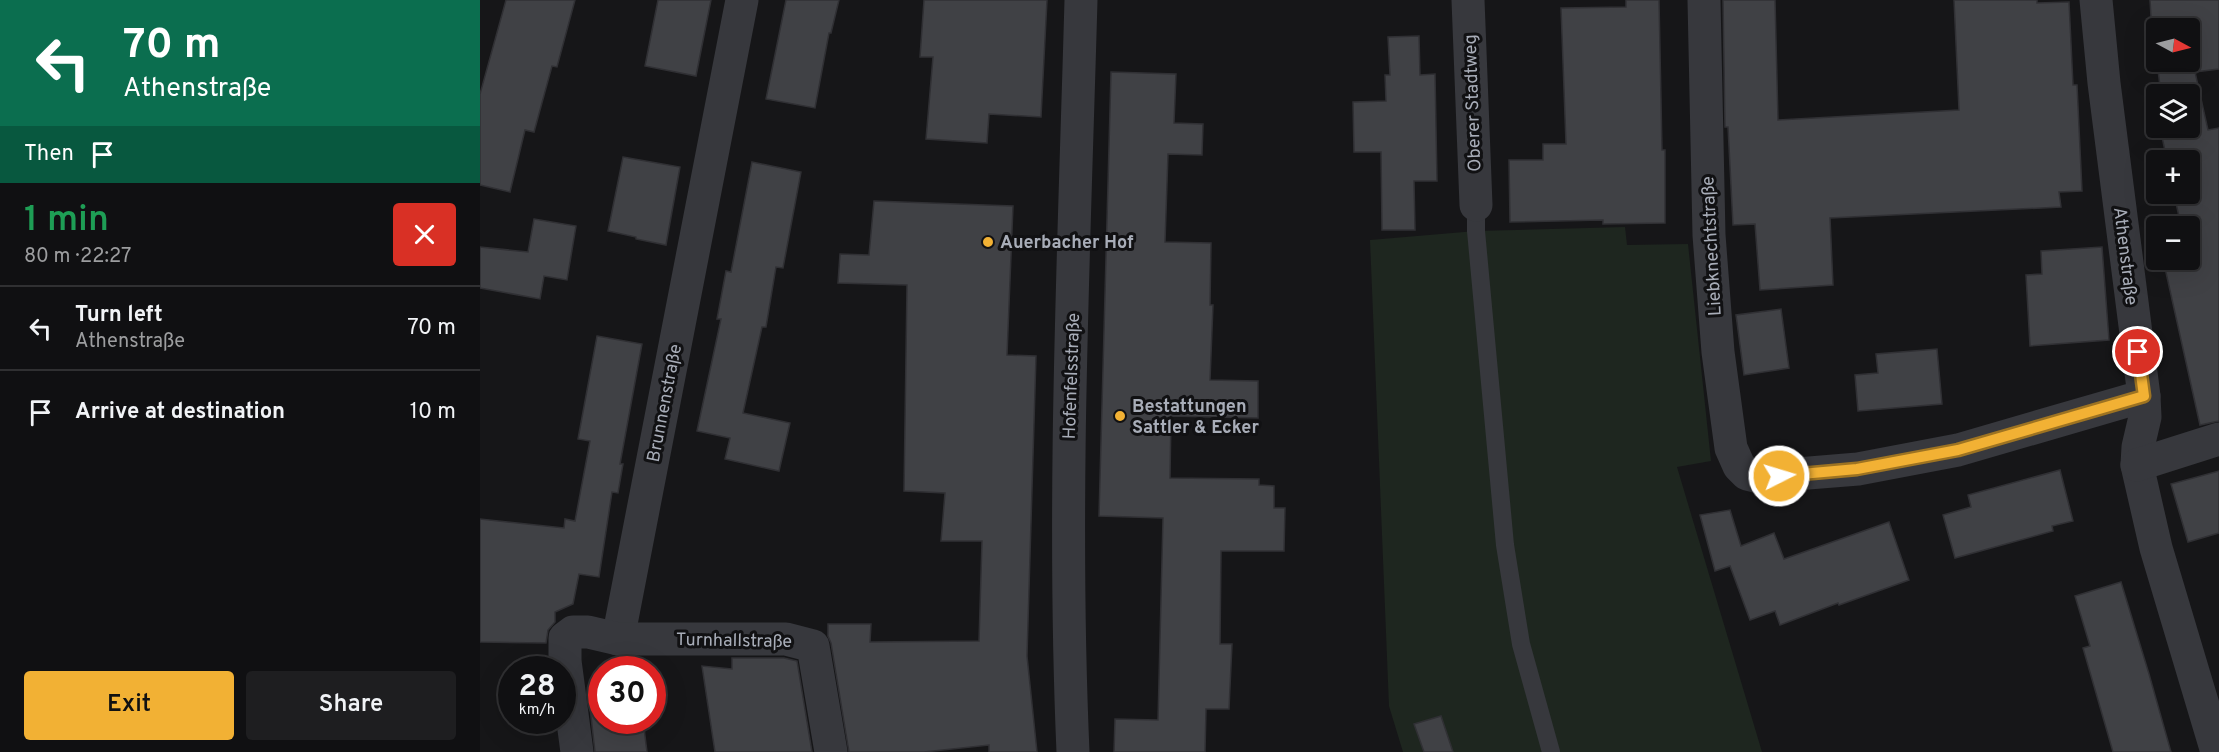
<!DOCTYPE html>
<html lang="en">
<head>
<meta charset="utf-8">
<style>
	:root { --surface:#101012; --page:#1e1e20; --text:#f1f3f6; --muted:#9c9d9f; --line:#303032; --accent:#f2b134 }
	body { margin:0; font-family:Overpass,sans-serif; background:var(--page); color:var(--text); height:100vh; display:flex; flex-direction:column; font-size:22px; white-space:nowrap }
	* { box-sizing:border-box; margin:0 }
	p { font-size:20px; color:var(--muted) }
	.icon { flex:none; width:33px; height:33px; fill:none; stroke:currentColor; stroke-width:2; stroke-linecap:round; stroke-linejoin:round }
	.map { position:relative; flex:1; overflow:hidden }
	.panel { display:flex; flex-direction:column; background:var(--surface); width:480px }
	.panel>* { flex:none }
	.banner { background:#0b6e4f; color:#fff; overflow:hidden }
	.needle { width:39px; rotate:97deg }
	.tools { position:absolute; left:1666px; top:18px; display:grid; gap:12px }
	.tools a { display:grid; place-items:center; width:54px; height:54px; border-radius:6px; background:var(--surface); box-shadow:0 6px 24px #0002,0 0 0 2px var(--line); font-size:30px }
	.speed { position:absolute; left:18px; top:656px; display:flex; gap:12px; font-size:30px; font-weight:700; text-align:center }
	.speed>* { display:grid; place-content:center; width:78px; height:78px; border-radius:50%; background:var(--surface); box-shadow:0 6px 24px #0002,0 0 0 2px var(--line); line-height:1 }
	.speed small { font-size:15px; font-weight:400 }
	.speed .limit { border:9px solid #d22; background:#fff; color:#111 }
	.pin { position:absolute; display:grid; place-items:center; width:51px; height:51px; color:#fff; margin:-26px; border:3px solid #fff; border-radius:50%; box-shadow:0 2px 6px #0007 }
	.me { position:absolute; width:66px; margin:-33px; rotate:85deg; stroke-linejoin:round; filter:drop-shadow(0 0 4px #0008) }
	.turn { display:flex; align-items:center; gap:21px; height:126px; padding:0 24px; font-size:27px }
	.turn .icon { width:78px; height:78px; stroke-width:2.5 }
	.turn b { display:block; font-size:42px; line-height:51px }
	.then { display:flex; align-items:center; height:57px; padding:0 24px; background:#0003; gap:12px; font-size:22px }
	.round { display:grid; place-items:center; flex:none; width:63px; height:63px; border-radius:6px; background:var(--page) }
	.head { display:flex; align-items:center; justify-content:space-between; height:102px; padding:0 24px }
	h1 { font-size:36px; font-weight:600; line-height:45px; color:#1e9e55 }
	.cta { display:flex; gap:12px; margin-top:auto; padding:12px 24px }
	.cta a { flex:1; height:69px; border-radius:6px; background:var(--accent); color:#111; font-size:24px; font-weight:600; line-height:69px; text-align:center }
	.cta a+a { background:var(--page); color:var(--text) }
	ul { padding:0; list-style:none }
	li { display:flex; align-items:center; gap:18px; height:84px; padding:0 24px; border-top:2px solid var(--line) }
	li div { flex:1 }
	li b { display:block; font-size:22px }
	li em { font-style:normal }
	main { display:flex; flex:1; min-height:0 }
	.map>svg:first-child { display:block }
	.green { fill:#1e261f }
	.building { fill:#404145; stroke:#303034; stroke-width:1.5 }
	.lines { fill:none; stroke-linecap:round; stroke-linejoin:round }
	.service { stroke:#37383d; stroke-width:18 }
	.minor { stroke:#37383d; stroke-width:33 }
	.route-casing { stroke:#9d7322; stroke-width:15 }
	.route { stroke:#f2b134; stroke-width:10 }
	.poi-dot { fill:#f2b134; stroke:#111113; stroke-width:2 }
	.labels { text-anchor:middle; stroke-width:6; stroke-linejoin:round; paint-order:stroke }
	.street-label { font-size:18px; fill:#a8adb8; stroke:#111113 }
	.poi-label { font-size:18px; font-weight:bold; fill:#a8adb8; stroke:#111113; text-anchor:start }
</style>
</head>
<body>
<main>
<section class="panel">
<div class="banner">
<div class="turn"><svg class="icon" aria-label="left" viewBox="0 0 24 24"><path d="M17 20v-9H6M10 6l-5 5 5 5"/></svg><div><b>70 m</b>Athenstraße</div></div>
<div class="then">Then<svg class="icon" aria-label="arrive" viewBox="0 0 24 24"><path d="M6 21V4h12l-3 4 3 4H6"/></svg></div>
</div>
<div class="head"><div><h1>1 min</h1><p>80 m · 22:27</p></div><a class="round" style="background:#d93025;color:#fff"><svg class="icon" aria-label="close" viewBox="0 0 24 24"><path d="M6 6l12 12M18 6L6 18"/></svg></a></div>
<ul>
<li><svg class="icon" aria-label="left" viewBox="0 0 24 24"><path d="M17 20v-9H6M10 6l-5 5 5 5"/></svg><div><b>Turn left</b><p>Athenstraße</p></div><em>70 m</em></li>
<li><svg class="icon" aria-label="arrive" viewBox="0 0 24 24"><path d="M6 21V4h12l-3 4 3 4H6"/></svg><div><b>Arrive at destination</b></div><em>10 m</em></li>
</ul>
<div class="cta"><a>Exit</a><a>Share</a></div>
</section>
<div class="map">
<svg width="1739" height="752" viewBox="0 0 1739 752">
	<rect width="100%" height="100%" fill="#161618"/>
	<!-- green -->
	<path class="green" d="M 1145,227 L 1147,245 L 1208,244 L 1231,461 L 1197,467 L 1282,752 L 923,752 L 909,706 L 890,240 L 996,231 Z"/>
	<!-- building -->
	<g class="building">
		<path d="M 26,0 L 95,0 L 77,67 L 72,66 L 54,132 L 45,130 L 30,192 L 0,185 L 0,94 Z"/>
		<path d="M 178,0 L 231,0 L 216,76 L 165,66 Z"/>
		<path d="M 306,0 L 359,0 L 351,33 L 349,33 L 335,108 L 286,99 Z"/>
		<path d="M 444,0 L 567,0 L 561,117 L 509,114 L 507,143 L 446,139 L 453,57 L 440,57 Z"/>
		<path d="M 1146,0 L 1179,0 L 1182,150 L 1185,150 L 1185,223 L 1123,224 L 1123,220 L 1030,222 L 1029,160 L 1063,160 L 1063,144 L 1086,144 L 1081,8 L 1146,7 Z"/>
		<path d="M 1243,0 L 1295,0 L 1298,120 L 1479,110 L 1474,0 L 1557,0 L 1557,3 L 1589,2 L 1593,85 L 1597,85 L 1602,191 L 1579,192 L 1581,207 L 1350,218 L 1353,285 L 1280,290 L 1275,224 L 1253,225 L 1248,127 L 1245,127 Z"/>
		<path d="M 1670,0 L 1739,0 L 1739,69 L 1715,72 L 1728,130 L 1739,128 L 1739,421 L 1720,425 L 1685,268 L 1708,263 L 1708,260 L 1710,260 L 1710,226 L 1701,226 L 1694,194 L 1710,194 L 1710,160 L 1687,160 L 1680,128 L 1710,128 L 1710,94 L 1681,94 L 1677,62 L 1710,62 L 1710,28 L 1677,28 L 1677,61 L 1674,34 L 1672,34 Z"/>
		<path d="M 939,36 L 940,75 L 955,74 L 957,181 L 934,181 L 935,230 L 902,230 L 901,152 L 874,152 L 873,102 L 906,101 L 905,75 L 910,75 L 908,37 Z"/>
		<path d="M 631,72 L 696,74 L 694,123 L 723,124 L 722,155 L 688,154 L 685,242 L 731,243 L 730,305 L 733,305 L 730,380 L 778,381 L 778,418 L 691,416 L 690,478 L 779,479 L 779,485 L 794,486 L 794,508 L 805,508 L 804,551 L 741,551 L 740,644 L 752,644 L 749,709 L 726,709 L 725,752 L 634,752 L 635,719 L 678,720 L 683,518 L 619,516 Z"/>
		<path d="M 143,157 L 200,167 L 186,245 L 156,239 L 156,237 L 128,231 Z"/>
		<path d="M 272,162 L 321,172 L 303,268 L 296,267 L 286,327 L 282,327 L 263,413 L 310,423 L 299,471 L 245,459 L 250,438 L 217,431 L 241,319 L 237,319 L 246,271 L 251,272 Z"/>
		<path d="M 394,201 L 533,206 L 527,355 L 556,356 L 547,656 L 557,752 L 509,752 L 509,745 L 444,752 L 369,752 L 351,643 L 348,636 L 348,624 L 391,624 L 390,642 L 499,641 L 502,541 L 461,541 L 465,493 L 424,491 L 427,285 L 358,283 L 360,254 L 389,255 Z"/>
		<path d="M 54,219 L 96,226 L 87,280 L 64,276 L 60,299 L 0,288 L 0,247 L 48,252 Z"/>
		<path d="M 1622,247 L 1629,340 L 1550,346 L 1546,275 L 1562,274 L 1561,251 Z"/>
		<path d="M 1301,309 L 1309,368 L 1264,375 L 1256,315 Z"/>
		<path d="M 117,336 L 162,344 L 140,464 L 143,464 L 138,493 L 132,492 L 119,577 L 99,574 L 93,604 L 75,612 L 75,622 L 68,630 L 66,643 L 0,642 L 0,519 L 84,528 L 85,519 L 95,521 L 110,441 L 98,439 Z"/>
		<path d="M 1457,349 L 1462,404 L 1378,411 L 1375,375 L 1398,373 L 1396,354 Z"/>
		<path d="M 1580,470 L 1593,521 L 1572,526 L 1573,531 L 1475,558 L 1463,515 L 1491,507 L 1488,495 Z"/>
		<path d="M 1739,471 L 1739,533 L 1708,542 L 1691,484 Z"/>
		<path d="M 1250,510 L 1261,546 L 1294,533 L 1304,559 L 1409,522 L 1429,580 L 1359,605 L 1358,603 L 1300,625 L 1295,611 L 1270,620 L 1250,566 L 1235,571 L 1220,515 Z"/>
		<path d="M 1641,582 L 1669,674 L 1691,752 L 1633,752 L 1603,648 L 1610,646 L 1595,596 Z"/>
		<path d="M 252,658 L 304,658 L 317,661 L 332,752 L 235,752 L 222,666 L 252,669 Z"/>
		<path d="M 122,688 L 122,720 L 163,720 L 167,752 L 115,752 L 108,690 Z"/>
		<path d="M 961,716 L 973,752 L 944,752 L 934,724 Z"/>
	</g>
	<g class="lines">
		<!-- service -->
		<path class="service" d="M 996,205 L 996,231 L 1025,545 L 1041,644 L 1071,752"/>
		<!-- minor -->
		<g class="minor">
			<path d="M 988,0 L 996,205"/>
			<path d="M 1224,0 L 1229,235 L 1238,352 L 1251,448 L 1259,466 L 1267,474 L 1279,477 L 1378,469 L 1478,450 L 1664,396"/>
			<path d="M 1616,0 L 1624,83 L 1664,396 L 1665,417 L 1658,447 L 1657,465 L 1676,548 L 1737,752"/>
			<path d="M 1657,465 L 1739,439"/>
			<path d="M 138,639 L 262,0"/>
			<path d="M 97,752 L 85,661 L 85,638 L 93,632 L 108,632 L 138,639 L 306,639 L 333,646 L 351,752"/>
			<path d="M 593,752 C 582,501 594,251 601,0"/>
		</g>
	</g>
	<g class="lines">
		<defs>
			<path id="route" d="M 1299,476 L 1377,469 L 1478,450 L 1664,396 L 1658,352"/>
		</defs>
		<!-- route casing -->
		<use href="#route" class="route-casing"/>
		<!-- route -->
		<use href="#route" class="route"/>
	</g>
	<!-- markers -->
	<g class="poi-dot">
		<circle cx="508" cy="242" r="6"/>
		<circle cx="640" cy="416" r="6"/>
	</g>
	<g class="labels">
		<!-- street labels -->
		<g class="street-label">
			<text transform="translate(992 103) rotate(-92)" y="6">Oberer Stadtweg</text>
			<text transform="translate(1231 246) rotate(-93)" y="6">Liebknechtstraße</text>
			<text transform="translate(1646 256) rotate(83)" y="6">Athenstraße</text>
			<text transform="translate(591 376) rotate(-88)" y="6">Hofenfelsstraße</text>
			<text transform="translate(184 403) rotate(-79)" y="6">Brunnenstraße</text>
			<text transform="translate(254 640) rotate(1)" y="6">Turnhallstraße</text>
		</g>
		<!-- poi labels -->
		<g class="poi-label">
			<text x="520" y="248">Auerbacher Hof</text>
			<text x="652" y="412">Bestattungen<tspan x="652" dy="21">Sattler &amp; Ecker</tspan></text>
		</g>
	</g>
</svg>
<div class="tools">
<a><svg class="needle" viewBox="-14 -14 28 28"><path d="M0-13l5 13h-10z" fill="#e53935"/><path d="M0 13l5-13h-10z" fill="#9c9d9f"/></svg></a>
<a><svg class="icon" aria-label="layers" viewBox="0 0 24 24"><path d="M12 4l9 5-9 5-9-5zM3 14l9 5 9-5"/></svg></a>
<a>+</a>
<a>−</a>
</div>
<div class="speed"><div>28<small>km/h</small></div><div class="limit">30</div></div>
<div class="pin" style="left:1658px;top:352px;background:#d93025"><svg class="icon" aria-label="arrive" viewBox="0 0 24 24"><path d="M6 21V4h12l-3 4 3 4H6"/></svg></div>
<svg class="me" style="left:1299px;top:476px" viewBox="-20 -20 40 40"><circle r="17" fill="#f2b134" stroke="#fff" stroke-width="3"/><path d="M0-11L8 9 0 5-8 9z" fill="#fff"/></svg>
</div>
</main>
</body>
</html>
